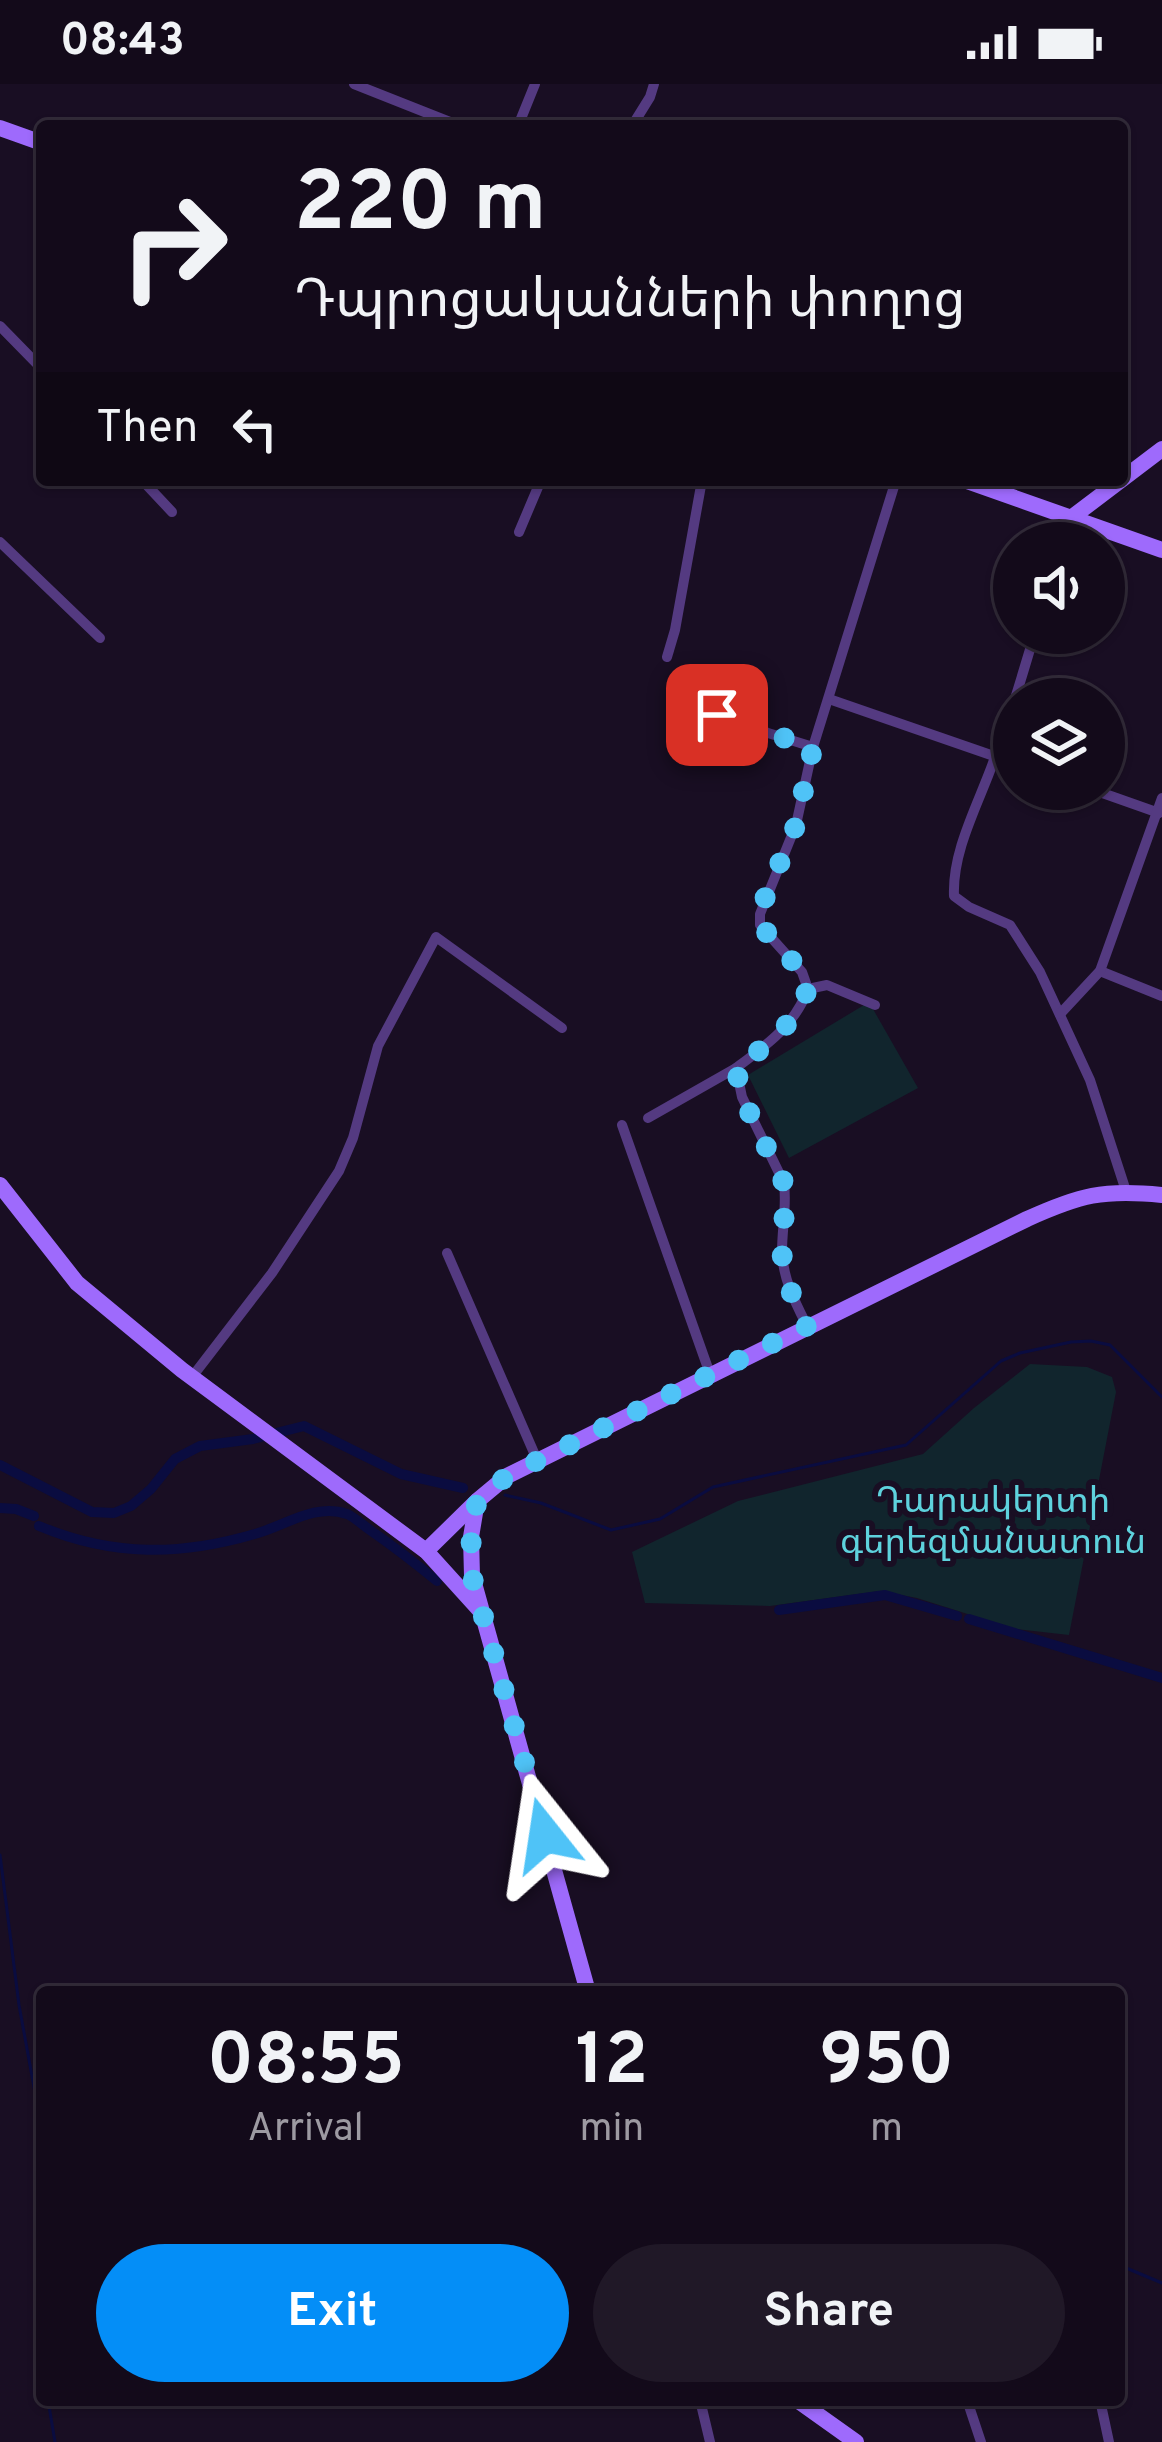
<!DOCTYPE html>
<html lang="en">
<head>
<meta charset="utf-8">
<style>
	:root { --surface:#130a1a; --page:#201827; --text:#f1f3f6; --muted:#9d9aa2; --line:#322b39; --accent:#048ef7 }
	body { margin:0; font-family:Overpass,"Noto Sans Armenian",sans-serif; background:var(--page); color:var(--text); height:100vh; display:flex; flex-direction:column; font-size:45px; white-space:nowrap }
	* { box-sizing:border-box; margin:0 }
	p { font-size:39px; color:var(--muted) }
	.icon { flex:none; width:66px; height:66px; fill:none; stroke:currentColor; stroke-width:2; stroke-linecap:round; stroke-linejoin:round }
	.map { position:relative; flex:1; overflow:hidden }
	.sheet { position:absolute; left:36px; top:1902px; width:1089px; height:420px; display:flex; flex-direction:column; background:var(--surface); border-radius:12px; box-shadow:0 3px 9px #0004,0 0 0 3px var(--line) }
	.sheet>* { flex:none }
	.banner { position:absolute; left:36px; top:36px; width:1092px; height:366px; border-radius:12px; box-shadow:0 3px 9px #0004,0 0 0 3px var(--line); background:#130a1a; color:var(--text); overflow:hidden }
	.controls { position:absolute; left:993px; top:438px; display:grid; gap:24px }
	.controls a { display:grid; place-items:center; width:132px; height:132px; border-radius:50%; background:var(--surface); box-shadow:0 3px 9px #0004,0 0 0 3px var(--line); font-size:60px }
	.pin { position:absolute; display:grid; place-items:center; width:102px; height:102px; color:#fff; margin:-51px; border-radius:24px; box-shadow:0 6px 18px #0006 }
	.me { position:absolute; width:132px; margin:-66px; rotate:345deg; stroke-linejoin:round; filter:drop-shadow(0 0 9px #0008) }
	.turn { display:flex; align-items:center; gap:42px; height:252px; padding:0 60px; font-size:54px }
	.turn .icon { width:156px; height:156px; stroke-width:2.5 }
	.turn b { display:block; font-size:84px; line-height:102px }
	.then { display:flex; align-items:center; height:114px; padding:0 60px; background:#0003; gap:24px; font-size:45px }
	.eta { display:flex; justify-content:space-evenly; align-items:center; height:204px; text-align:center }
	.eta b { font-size:72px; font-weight:700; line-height:84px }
	.button { display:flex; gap:24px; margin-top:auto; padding:24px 60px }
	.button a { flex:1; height:138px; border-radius:72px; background:var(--accent); color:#fff; font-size:48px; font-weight:700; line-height:138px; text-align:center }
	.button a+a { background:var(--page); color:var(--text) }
	.status { display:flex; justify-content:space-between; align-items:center; height:84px; padding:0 60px; background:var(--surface); direction:ltr }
	.status svg { height:33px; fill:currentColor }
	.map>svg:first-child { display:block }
	.green { fill:#11252d }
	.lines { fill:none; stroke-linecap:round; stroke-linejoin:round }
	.stream { stroke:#0a0c40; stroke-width:3 }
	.canal { stroke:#0a0c40; stroke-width:10 }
	.minor { stroke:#543a81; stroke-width:10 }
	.secondary { stroke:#9e6afc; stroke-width:16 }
	.route { stroke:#4fc3f7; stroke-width:21; stroke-dasharray:0 37.8 }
	.labels { text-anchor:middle; stroke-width:12; stroke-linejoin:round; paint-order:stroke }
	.park-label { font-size:36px; fill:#5ed2dd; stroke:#190e23 }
</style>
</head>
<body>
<div class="status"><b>08:43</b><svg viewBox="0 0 49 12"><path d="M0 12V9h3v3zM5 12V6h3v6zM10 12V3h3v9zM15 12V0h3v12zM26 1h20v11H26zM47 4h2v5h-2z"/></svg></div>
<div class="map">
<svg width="1162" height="2358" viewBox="0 0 1162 2358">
	<rect width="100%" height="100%" fill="#190e23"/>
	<!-- green -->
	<g class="green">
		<path d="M 869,918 L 918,1004 L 789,1074 L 748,991 Z"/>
		<path d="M 1030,1280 L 1087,1283 L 1112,1293 L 1116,1308 L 1069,1551 L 1015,1545 L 917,1514 L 880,1507 L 770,1522 L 645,1519 L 632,1468 L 738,1417 L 923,1370 L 974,1324 Z"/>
	</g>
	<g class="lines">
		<!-- stream -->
		<g class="stream">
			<path d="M 505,1411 L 541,1419 L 611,1446 L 660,1435 L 713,1403 L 906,1361 L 1001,1277 L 1020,1269 L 1071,1258 L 1091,1257 L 1110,1261 L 1162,1313"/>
			<path d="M 0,1771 L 19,1921 L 42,2047"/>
			<path d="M 42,2176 L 38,2225 L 42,2264"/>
			<path d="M 1119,2181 L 1162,2199"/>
			<path d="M 48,2316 L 55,2358"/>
		</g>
		<!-- canal -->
		<g class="canal">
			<path d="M 0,1381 L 92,1428 L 114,1429 L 131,1422 L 151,1405 L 175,1375 L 200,1362 L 253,1355 L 304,1342 L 401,1390 L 463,1404"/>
			<path d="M 0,1424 L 16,1425 L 34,1432"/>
			<path d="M 39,1442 C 113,1473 181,1472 258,1449 C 286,1441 316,1419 347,1430 C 354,1433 363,1441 370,1446 C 393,1462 415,1479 437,1497"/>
			<path d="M 779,1526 L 885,1511 L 957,1532"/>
			<path d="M 969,1535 L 1162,1594"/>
		</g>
		<!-- minor -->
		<g class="minor">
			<path d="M 354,0 L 460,42"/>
			<path d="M 518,42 L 535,0"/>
			<path d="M 632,42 L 650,13 L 654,0"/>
			<path d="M 0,242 L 42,285"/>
			<path d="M 142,396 L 172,428"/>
			<path d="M 519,448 L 541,396"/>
			<path d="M 0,458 L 100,554"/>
			<path d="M 1063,459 L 1071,434"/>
			<path d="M 1035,549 C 1022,591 1010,635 994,676 C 979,719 952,766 954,812 L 969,823 L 1010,841 L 1040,888 L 1090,996 L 1126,1107"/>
			<path d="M 667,573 L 675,546 L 702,396"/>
			<path d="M 829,615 L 1014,679"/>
			<path d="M 715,643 L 717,631 L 728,631 L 768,649 L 813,663"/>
			<path d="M 1091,705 L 1159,729"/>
			<path d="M 1100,887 L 1162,912"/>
			<path d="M 808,905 L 827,901 L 875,921"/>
			<path d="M 1060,930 L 1100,887 L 1162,714"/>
			<path d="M 648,1034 L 736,984"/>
			<path d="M 622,1041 L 710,1290"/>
			<path d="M 447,1169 L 538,1378"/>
			<path d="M 807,1242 C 795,1218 783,1195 782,1168 C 782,1144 787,1122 784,1099 L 742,1013 L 736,984 C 767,961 795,941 808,905 L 802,888 L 760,841 L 760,830 L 796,741 L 813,663 L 896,396"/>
			<path d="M 192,1293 L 272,1189 L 339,1087 L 353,1054 L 378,962 L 436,853 L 562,944"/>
			<path d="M 700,2316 L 710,2358"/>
			<path d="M 967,2316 L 981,2358"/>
			<path d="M 1100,2316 L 1109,2358"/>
		</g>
		<!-- secondary -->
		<g class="secondary">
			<path d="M 0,44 L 42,59"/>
			<path d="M 964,396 L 1162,466"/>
			<path d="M 1071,434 L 1162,365"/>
			<path d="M 0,1101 L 77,1199 L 182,1286 L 426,1467 L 484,1531"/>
			<path d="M 477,1417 L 471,1453 L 472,1492 L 588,1908"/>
			<path d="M 426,1467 L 477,1417 L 507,1392 L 1027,1135 C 1080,1111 1103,1105 1162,1111"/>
			<path d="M 797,2316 L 856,2358"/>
		</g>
	</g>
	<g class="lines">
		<!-- route -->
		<path class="route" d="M 545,1751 L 472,1492 L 471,1453 L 477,1417 L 507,1392 L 807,1242 C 795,1218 783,1195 782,1168 C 782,1144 787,1122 784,1099 L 742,1013 L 736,984 C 767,961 795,941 808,904 L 802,888 L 760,841 L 765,814 L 796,741 L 813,663 L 768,649 L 728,631 L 717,631"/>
	</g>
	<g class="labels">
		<!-- park labels -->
		<g class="park-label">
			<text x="993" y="1428">Դարակերտի<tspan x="993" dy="41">գերեզմանատուն</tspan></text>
		</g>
	</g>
</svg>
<div class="controls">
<a><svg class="icon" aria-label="sound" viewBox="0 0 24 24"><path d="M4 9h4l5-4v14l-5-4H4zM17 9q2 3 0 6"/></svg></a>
<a><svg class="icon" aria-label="layers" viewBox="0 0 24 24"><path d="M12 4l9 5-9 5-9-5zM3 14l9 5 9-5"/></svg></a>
</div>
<div class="pin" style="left:717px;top:631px;background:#d93025"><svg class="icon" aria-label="arrive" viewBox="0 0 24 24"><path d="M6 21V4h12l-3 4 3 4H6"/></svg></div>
<svg class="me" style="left:545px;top:1751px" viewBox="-20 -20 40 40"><path d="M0-17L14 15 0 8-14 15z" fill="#4fc3f7" stroke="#fff" stroke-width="4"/></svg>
<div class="banner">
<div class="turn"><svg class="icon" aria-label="right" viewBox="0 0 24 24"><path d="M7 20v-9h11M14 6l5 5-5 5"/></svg><div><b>220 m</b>Դպրոցականների փողոց</div></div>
<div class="then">Then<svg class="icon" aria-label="left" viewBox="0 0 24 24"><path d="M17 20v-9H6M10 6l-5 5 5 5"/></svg></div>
</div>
<section class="sheet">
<div class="eta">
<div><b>08:55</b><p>Arrival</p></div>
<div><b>12</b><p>min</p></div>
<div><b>950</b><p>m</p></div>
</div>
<div class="button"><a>Exit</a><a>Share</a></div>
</section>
</div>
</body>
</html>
